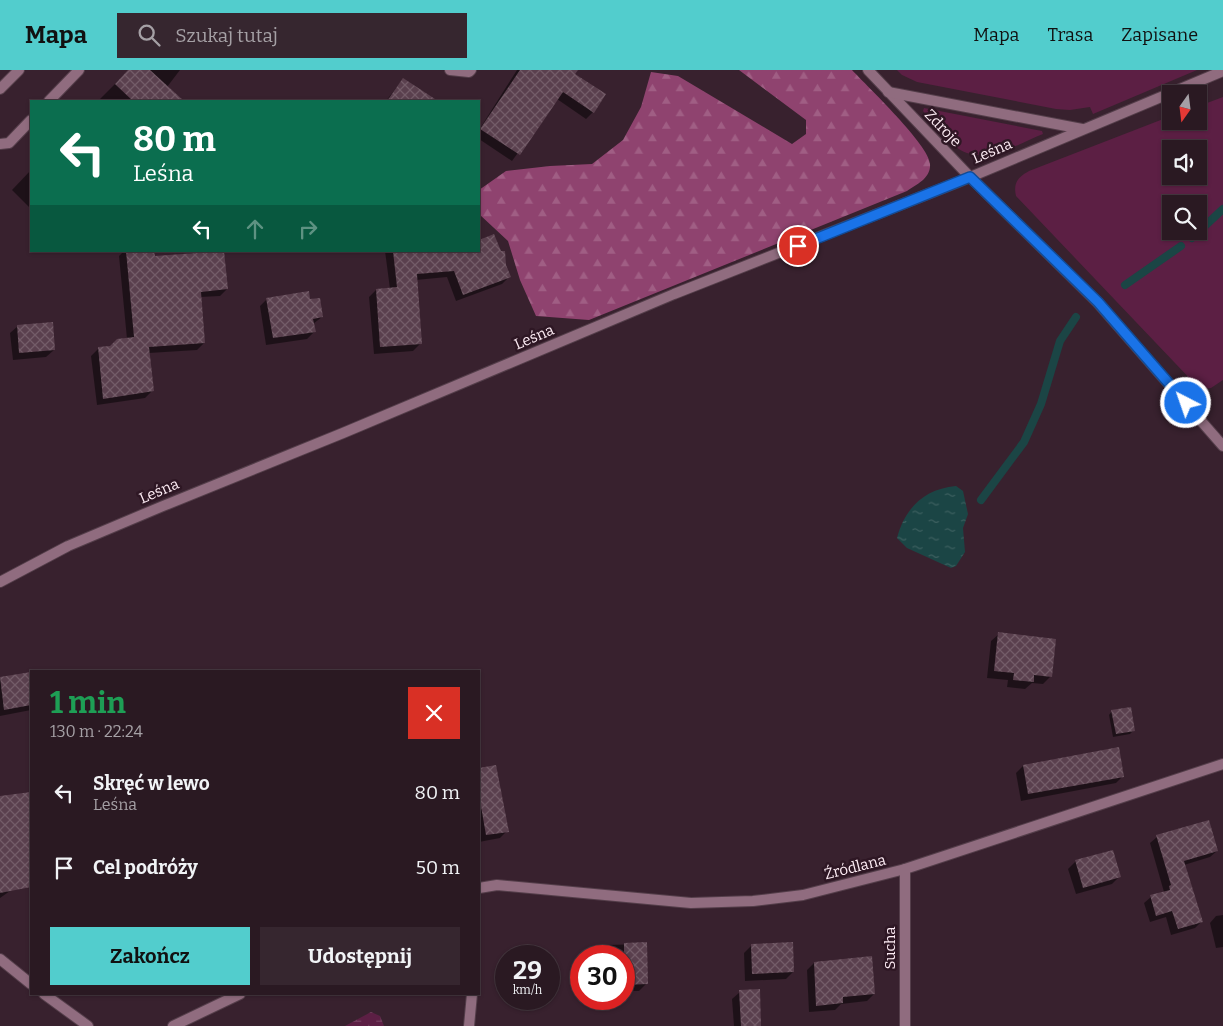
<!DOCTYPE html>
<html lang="pl">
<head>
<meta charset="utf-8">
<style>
	:root { --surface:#2a1922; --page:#36262f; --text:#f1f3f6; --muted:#a5a0a5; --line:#463840; --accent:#52cdcd }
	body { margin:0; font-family:Bitter,serif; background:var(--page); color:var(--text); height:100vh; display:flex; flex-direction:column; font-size:19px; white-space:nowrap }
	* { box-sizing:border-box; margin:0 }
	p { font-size:16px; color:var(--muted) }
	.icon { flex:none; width:28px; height:28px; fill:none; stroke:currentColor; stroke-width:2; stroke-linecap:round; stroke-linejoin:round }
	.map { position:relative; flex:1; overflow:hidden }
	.panel { position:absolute; left:30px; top:600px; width:450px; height:325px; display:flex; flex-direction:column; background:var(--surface); border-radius:0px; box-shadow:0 1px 4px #0004,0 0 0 1px var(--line) }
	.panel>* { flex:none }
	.hud { position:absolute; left:30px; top:30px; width:450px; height:152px; border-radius:0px; box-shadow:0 1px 4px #0004,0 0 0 1px var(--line); background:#0b6e4f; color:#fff; overflow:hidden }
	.needle { width:32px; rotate:194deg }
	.buttons { position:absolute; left:1162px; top:15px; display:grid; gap:10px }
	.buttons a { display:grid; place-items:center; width:45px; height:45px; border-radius:0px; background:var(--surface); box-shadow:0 1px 4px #0004,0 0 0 1px var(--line); font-size:25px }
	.speed { position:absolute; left:495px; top:875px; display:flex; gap:10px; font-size:25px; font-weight:700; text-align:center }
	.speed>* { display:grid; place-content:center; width:65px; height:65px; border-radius:50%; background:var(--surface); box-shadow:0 1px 4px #0004,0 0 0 1px var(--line); line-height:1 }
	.speed small { font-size:12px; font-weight:400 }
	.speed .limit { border:8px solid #d22; background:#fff; color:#111 }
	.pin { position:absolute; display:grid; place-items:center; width:42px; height:42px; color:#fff; margin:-21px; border:2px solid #fff; border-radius:50%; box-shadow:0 1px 5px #0007 }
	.me { position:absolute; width:55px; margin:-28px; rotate:319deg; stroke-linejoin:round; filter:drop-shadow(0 0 4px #0008) }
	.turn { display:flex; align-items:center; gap:18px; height:105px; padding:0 20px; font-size:22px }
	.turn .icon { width:65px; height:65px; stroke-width:2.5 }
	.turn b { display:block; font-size:35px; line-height:42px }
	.lanes { display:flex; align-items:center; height:48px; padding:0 20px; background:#0003; justify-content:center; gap:25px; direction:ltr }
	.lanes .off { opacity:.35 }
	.round { display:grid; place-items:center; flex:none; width:52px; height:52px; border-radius:0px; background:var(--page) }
	.overview { display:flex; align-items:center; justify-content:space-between; height:85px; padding:0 20px }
	h1 { font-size:30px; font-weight:700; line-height:38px; color:#1e9e55 }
	.cta { display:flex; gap:10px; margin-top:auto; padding:10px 20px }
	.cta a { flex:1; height:58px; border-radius:0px; background:var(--accent); color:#111; font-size:20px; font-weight:700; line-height:58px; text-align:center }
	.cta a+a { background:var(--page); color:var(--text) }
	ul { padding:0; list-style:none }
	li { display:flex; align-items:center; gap:15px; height:75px; padding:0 20px }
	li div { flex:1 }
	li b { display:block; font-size:19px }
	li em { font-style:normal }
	header { display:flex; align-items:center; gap:30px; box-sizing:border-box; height:70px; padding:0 25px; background:var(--accent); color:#111 }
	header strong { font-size:24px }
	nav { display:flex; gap:28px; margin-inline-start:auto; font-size:18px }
	.search { width:350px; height:45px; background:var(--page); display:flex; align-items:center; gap:12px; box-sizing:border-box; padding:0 18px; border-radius:0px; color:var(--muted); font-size:19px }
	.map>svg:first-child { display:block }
	.green { fill:#5c1f44; fill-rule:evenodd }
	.forest { fill:url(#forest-firs) }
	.wetland { fill:url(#wetland-marsh) }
	.water { fill:url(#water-ripples) }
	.shadow { fill:#0007 }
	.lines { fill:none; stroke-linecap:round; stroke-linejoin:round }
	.stream { stroke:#1b4545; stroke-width:8 }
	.building { fill:url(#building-cross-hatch) }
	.minor-casing { stroke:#543e4a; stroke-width:12 }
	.minor { stroke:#906c7f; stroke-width:10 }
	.route-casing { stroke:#114b97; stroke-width:12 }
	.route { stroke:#1a73e8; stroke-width:9 }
	.labels { text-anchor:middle; stroke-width:5; stroke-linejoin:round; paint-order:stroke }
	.street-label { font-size:15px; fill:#feedf5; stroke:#2e1724 }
</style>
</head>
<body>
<header>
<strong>Mapa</strong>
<div class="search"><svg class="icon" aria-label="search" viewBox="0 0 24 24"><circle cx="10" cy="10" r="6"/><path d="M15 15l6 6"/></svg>Szukaj tutaj</div>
<nav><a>Mapa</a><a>Trasa</a><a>Zapisane</a></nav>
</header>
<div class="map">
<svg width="1223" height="956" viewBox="0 0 1223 956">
	<defs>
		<pattern id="forest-firs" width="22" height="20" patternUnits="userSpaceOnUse" patternTransform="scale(1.25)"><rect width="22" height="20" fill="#8f436f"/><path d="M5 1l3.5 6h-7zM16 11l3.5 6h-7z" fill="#a05e84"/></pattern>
		<pattern id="wetland-marsh" width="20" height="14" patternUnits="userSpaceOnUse" patternTransform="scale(1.25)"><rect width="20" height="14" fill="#5c1f44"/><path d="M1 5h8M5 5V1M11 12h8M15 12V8" fill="none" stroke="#744060"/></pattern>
		<pattern id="water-ripples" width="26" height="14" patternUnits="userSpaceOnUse" patternTransform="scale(1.25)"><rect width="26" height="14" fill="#1b4545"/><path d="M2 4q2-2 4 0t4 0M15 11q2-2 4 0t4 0" fill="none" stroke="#3d6060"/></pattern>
		<pattern id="building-cross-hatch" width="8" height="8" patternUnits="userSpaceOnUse" patternTransform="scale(1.25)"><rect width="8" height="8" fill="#5a404e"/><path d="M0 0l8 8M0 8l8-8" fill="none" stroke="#735c68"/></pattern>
	</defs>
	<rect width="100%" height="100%" fill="#38212e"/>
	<!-- green -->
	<g class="green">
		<path d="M 897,0 L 1197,0 L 1093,44 L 1090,37 L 1070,40 L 1056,39 L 917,12 L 902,5 Z"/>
		<path d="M 1223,27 L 1223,310 L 1211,318 L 1203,319 L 1195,314 L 1016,126 C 1013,113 1018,107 1029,101 L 1171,46 L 1171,51 L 1199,51 L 1199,36 ZM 1171,79 L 1199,79 L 1199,106 L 1171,106 ZM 1171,134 L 1199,134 L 1199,161 L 1171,161 Z"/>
		<path d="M 924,38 L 1042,61 L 1043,64 C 1018,74 980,98 955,76 C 943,66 933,52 923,41 Z"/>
	</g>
	<!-- forest -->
	<path class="forest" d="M 739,0 L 852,0 C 867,16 930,76 930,94 C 931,108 917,114 907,121 L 589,250 L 536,246 L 520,210 L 508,171 L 479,144 L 479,120 L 506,101 L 550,96 L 592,94 L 623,70 L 641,37 L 651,2 L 678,6 L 792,74 L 806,64 L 806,50 Z"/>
	<!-- wetland -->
	<path class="wetland" d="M 371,942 L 380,946 L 384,956 L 345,956 Z"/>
	<!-- water -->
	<path class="water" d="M 956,416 L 963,421 L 968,444 L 963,458 L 965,482 L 956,496 L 951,498 L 907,478 L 897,468 C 905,438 924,419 956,416 Z"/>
	<!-- shadow -->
	<g class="shadow">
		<path d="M 129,0 L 180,0 L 167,17 L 174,24 L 168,31 L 98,31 Z"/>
		<path d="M 517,0 L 570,0 L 593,42 L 586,49 L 557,29 L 512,91 L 479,69 L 479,60 Z"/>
		<path d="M 403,9 L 435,31 L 386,31 Z"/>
		<path d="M 31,100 L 31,139 L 12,120 Z"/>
		<path d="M 494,165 L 509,207 L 502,214 L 456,231 L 447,207 L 416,210 L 421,273 L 413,281 L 374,284 L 369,227 L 376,220 L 390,219 L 385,181 L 479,181 L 479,171 Z"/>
		<path d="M 124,181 L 153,181 L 154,187 L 223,181 L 227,219 L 220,226 L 200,227 L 204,273 L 197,280 L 149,283 L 152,321 L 145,328 L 97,335 L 91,286 L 98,279 L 110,278 L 127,269 L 119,186 Z"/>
		<path d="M 267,229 L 322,247 L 313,254 L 314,262 L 307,269 L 266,275 L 260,236 Z"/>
		<path d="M 18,256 L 54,280 L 46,287 L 13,290 L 10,263 Z"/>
		<path d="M 999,564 L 1051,606 L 1043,614 L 1032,613 L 1025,619 L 1007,617 L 1008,610 L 987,608 L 991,571 Z"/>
		<path d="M 30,604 L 31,640 L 0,646 L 0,609 Z"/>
		<path d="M 1112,641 L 1134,660 L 1130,664 L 1113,667 L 1109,645 Z"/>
		<path d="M 1023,696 L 1123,706 L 1116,713 L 1021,731 L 1016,703 Z"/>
		<path d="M 495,697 L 507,761 L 500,768 L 479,772 L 479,700 Z"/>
		<path d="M 31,723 L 31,773 L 1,777 L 10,821 L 0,828 L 0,727 Z"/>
		<path d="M 1157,767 L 1217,781 L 1210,787 L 1184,795 L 1201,852 L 1195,858 L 1171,865 L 1166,847 L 1150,852 L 1144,833 L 1151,827 L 1164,822 L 1150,773 Z"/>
		<path d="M 1076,791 L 1119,807 L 1112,814 L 1076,824 L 1068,799 Z"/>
		<path d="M 1223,845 L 1223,877 L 1216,878 L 1210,853 L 1216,846 Z"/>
		<path d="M 646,874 L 647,913 L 639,921 L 624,921 L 624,886 L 597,886 L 597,882 L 605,875 Z"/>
		<path d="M 751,876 L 793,902 L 786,909 L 745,911 L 744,883 Z"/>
		<path d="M 814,893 L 874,924 L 867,931 L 841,934 L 835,940 L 809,942 L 807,900 Z"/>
		<path d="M 740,922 L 759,956 L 734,956 L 732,929 Z"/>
	</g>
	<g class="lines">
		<!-- stream -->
		<g class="stream">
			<path d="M 1192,168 L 1223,139"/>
			<path d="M 1125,215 L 1181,176"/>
			<path d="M 981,430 L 1024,372 L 1041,334 L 1060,271 L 1076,247"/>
		</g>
	</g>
	<!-- building -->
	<g class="building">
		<path d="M 128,0 L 150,0 L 184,31 L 133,31 L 115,14 Z"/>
		<path d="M 520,0 L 578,0 L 575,4 L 606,24 L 594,43 L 563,22 L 520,85 L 480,59 Z"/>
		<path d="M 403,8 L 438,31 L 387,31 Z"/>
		<path d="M 494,164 L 501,181 L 505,181 L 506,195 L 511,207 L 463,225 L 454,201 L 417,204 L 422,274 L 380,277 L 376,219 L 397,217 L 393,181 L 479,181 L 479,170 Z"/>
		<path d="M 126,181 L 154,181 L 155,186 L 224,181 L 228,219 L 201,222 L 205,273 L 149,277 L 154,321 L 103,329 L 98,277 L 110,276 L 117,269 L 134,267 Z"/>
		<path d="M 309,221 L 310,229 L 320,228 L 323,247 L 313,249 L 316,262 L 273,268 L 266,228 Z"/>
		<path d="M 53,252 L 55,280 L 19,283 L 17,255 Z"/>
		<path d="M 998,562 L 1056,569 L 1052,607 L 1034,605 L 1034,612 L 1013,610 L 1014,603 L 994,601 Z"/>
		<path d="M 31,602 L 31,635 L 4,640 L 0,607 Z"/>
		<path d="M 1131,637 L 1135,661 L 1116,664 L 1111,640 Z"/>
		<path d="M 1119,677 L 1124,707 L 1028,724 L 1023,695 Z"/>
		<path d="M 496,695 L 509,762 L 486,765 L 479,725 L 479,698 Z"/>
		<path d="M 31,722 L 31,817 L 0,823 L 0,726 Z"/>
		<path d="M 1209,750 L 1218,781 L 1184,791 L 1203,852 L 1178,859 L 1172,841 L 1156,846 L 1150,825 L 1170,820 L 1169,816 L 1171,815 L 1156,765 Z"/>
		<path d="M 1113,780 L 1121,807 L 1083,818 L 1075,790 Z"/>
		<path d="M 647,872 L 648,914 L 624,915 L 624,873 Z"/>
		<path d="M 793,872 L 794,902 L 752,904 L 751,874 Z"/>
		<path d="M 872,886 L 875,924 L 843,927 L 843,933 L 816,936 L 814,892 Z"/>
		<path d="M 760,919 L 761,956 L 741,956 L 739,920 Z"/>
	</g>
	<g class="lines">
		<defs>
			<g id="minor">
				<path d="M 450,0 L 469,2 L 471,0"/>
				<path d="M 868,0 L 970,107 L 1098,233 L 1223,376"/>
				<path d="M 0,19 L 19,0"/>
				<path d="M 888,22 L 1082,59"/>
				<path d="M 49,31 L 79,0"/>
				<path d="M 0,74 L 9,73 L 31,50"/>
				<path d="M 0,512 L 68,476 L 163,436 L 343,363 L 674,224 L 956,113 L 1223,1"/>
				<path d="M 479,818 L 497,815 L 691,833 L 753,831 L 803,825 L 905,799 L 1223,694"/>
				<path d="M 0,889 L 31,914"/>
				<path d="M 44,924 L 88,956"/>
				<path d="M 173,956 L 240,924"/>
				<path d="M 469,956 L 472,924"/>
				<path d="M 905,956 L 905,799"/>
			</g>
		</defs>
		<!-- minor casing -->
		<use href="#minor" class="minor-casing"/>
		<!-- minor -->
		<use href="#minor" class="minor"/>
	</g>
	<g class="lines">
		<defs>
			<path id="route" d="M 798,176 L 970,107 L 1098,232 L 1186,333"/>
		</defs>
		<!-- route casing -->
		<use href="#route" class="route-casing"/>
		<!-- route -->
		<use href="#route" class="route"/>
	</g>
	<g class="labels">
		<!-- street labels -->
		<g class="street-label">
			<text transform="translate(943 58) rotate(46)" y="5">Zdroje</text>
			<text transform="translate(992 81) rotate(-23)" y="5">Leśna</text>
			<text transform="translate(534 267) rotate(-23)" y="5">Leśna</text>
			<text transform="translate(159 421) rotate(-23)" y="5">Leśna</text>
			<text transform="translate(855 797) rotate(-14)" y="5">Źródlana</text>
			<text transform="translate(890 878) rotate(-90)" y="5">Sucha</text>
		</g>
	</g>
</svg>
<div class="buttons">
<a><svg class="needle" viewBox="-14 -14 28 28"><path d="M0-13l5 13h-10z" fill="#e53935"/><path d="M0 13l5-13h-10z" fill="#a5a0a5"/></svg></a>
<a><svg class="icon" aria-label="sound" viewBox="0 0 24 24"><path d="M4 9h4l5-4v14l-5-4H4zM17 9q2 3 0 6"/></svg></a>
<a><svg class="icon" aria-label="search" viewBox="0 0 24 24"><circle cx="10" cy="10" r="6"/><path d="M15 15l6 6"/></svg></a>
</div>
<div class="speed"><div>29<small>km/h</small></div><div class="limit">30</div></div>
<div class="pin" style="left:798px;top:176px;background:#d93025"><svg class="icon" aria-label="arrive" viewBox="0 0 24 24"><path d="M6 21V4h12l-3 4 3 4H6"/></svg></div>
<svg class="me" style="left:1186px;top:333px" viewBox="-20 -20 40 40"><circle r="17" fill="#1a73e8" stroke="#fff" stroke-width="3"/><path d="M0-11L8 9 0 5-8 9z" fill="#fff"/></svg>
<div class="hud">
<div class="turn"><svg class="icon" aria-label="left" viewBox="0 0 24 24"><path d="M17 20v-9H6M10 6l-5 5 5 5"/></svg><div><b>80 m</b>Leśna</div></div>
<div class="lanes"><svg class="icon" aria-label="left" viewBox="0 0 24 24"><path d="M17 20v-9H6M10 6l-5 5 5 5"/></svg><svg class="icon off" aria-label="ahead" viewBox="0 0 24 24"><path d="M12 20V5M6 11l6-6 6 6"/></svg><svg class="icon off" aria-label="right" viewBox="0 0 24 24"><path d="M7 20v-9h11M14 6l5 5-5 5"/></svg></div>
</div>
<section class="panel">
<div class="overview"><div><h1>1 min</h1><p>130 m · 22:24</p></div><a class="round" style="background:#d93025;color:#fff"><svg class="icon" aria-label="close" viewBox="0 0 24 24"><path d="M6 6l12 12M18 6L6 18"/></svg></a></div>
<ul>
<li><svg class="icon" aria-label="left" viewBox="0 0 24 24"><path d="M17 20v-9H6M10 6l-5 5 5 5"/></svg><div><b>Skręć w lewo</b><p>Leśna</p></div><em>80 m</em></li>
<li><svg class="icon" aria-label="arrive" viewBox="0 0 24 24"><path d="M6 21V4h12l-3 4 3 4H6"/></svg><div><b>Cel podróży</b></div><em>50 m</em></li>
</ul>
<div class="cta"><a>Zakończ</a><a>Udostępnij</a></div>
</section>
</div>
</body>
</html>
